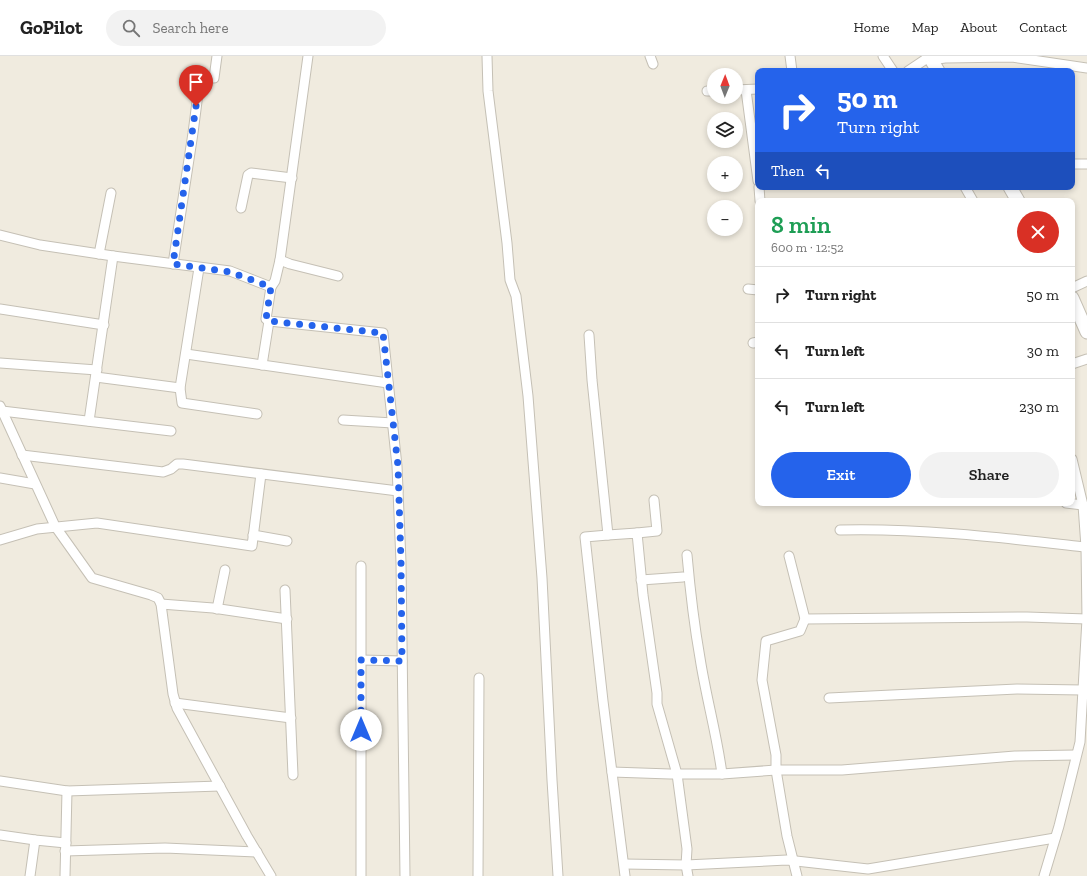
<!DOCTYPE html>
<html lang="en">
<head>
<meta charset="utf-8">
<style>
	:root { --surface:#fff; --page:#f2f2f2; --text:#222; --muted:#767676; --line:#e0e0e0; --accent:#2563eb }
	body { margin:0; font-family:"Zilla Slab",serif; background:var(--page); color:var(--text); height:100vh; display:flex; flex-direction:column; font-size:15px; white-space:nowrap }
	* { box-sizing:border-box; margin:0 }
	p { font-size:13px; color:var(--muted) }
	.icon { flex:none; width:22px; height:22px; fill:none; stroke:currentColor; stroke-width:2; stroke-linecap:round; stroke-linejoin:round }
	.map { position:relative; flex:1; overflow:hidden }
	.sheet { position:absolute; left:755px; top:142px; width:320px; height:308px; display:flex; flex-direction:column; background:var(--surface); border-radius:8px; box-shadow:0 2px 6px #0003 }
	.sheet>* { flex:none }
	.top-card { position:absolute; left:755px; top:12px; width:320px; height:122px; border-radius:8px; box-shadow:0 2px 6px #0003; background:#2563eb; color:#fff; overflow:hidden }
	.needle { width:26px; rotate:1deg }
	.controls { position:absolute; left:707px; top:12px; display:grid; gap:8px }
	.controls a { display:grid; place-items:center; width:36px; height:36px; border-radius:50%; background:var(--surface); box-shadow:0 2px 6px #0003; font-size:20px }
	.pin { position:absolute; display:grid; place-items:center; width:34px; height:34px; color:#fff; margin:-41px -17px; border-radius:50% 50% 50% 0; rotate:-45deg; box-shadow:0 0 4px #0007 }
	.pin .icon { rotate:45deg }
	.me { position:absolute; width:44px; margin:-22px; rotate:0deg; stroke-linejoin:round; filter:drop-shadow(0 0 3px #0008) }
	.turn { display:flex; align-items:center; gap:14px; height:84px; padding:0 16px; font-size:18px }
	.turn .icon { width:52px; height:52px; stroke-width:2.5 }
	.turn b { display:block; font-size:28px; line-height:34px }
	.then { display:flex; align-items:center; height:38px; padding:0 16px; background:#0003; gap:8px; font-size:15px }
	.round { display:grid; place-items:center; flex:none; width:42px; height:42px; border-radius:21px; background:var(--page) }
	.headline { display:flex; align-items:center; justify-content:space-between; height:68px; padding:0 16px }
	h1 { font-size:24px; font-weight:600; line-height:30px; color:#1e9e55 }
	.cta { display:flex; gap:8px; margin-top:auto; padding:8px 16px }
	.cta a { flex:1; height:46px; border-radius:24px; background:var(--accent); color:#fff; font-size:16px; font-weight:600; line-height:46px; text-align:center }
	.cta a+a { background:var(--page); color:var(--text) }
	ul { padding:0; list-style:none }
	li { display:flex; align-items:center; gap:12px; height:56px; padding:0 16px; border-top:1px solid var(--line) }
	li div { flex:1 }
	li b { display:block; font-size:15px }
	li em { font-style:normal }
	header { display:flex; align-items:center; gap:24px; box-sizing:border-box; height:56px; padding:0 20px; background:var(--surface); border-bottom:1px solid var(--line) }
	header strong { font-size:19px }
	nav { display:flex; gap:22px; margin-inline-start:auto; font-size:14px }
	.search { width:280px; height:36px; background:var(--page); display:flex; align-items:center; gap:10px; box-sizing:border-box; padding:0 14px; border-radius:22px; color:var(--muted); font-size:15px }
	.map>svg:first-child { display:block }
	.lines { fill:none; stroke-linecap:round; stroke-linejoin:round }
	.street-casing { stroke:#c5c0b5; stroke-width:11 }
	.secondary-casing { stroke:#c5c0b5; stroke-width:15 }
	.street { stroke:#fff; stroke-width:9 }
	.secondary { stroke:#fff; stroke-width:13 }
	.route { stroke:#2563eb; stroke-width:7; stroke-dasharray:0 12.6 }
</style>
</head>
<body>
<header>
<strong>GoPilot</strong>
<div class="search"><svg class="icon" aria-label="search" viewBox="0 0 24 24"><circle cx="10" cy="10" r="6"/><path d="M15 15l6 6"/></svg>Search here</div>
<nav><a>Home</a><a>Map</a><a>About</a><a>Contact</a></nav>
</header>
<div class="map">
<svg width="1087" height="820" viewBox="0 0 1087 820">
	<rect width="100%" height="100%" fill="#f0ebdf"/>
	<g class="lines">
		<defs>
			<g id="street">
				<path d="M 487,0 L 488,35 L 507,187 L 510,224 L 516,240 L 528,340 L 542,522 L 552,724 L 558,820"/>
				<path d="M 650,0 L 653,8"/>
				<path d="M 790,0 L 792,15"/>
				<path d="M 883,0 L 893,15"/>
				<path d="M 931,4 L 945,2 L 1012,1 L 1087,12"/>
				<path d="M 908,15 L 929,1"/>
				<path d="M 736,34 L 758,33"/>
				<path d="M 746,34 L 758,125"/>
				<path d="M 707,35 L 714,35"/>
				<path d="M 1072,108 L 1087,108"/>
				<path d="M 759,131 L 760,145"/>
				<path d="M 965,131 L 973,145"/>
				<path d="M 241,152 L 248,119 L 251,117 L 292,122"/>
				<path d="M 0,179 L 40,189 L 113,200 L 230,215 L 271,231 L 266,263 L 269,265 L 383,277 L 397,410 L 401,506 L 405,820"/>
				<path d="M 99,198 L 111,137"/>
				<path d="M 280,204 L 290,208 L 338,220"/>
				<path d="M 173,208 L 193,77 L 200,22 L 214,22 L 217,0"/>
				<path d="M 199,212 L 180,332 L 182,347 L 257,358"/>
				<path d="M 271,231 L 275,225 L 280,204 L 308,0"/>
				<path d="M 1072,232 L 1087,225"/>
				<path d="M 748,233 L 758,234"/>
				<path d="M 0,253 L 104,269"/>
				<path d="M 589,279 L 592,324 L 608,479 L 585,481 L 603,645 L 625,820"/>
				<path d="M 753,287 L 758,286"/>
				<path d="M 186,298 L 388,327"/>
				<path d="M 0,307 L 97,314"/>
				<path d="M 1072,308 L 1087,303"/>
				<path d="M 262,309 L 269,265"/>
				<path d="M 96,321 L 180,332"/>
				<path d="M 0,350 L 55,470 L 92,522 L 151,539 L 158,542 L 161,548 L 173,638 L 177,652 L 247,780 L 271,820"/>
				<path d="M 2,355 L 171,375"/>
				<path d="M 343,364 L 393,367"/>
				<path d="M 89,365 L 113,200"/>
				<path d="M 22,399 L 163,416 L 171,413 L 177,408 L 183,408 L 398,435"/>
				<path d="M 0,422 L 35,428"/>
				<path d="M 1066,447 L 1083,449"/>
				<path d="M 840,474 C 922,472 1004,482 1086,491"/>
				<path d="M 637,477 L 657,475 L 654,444"/>
				<path d="M 253,479 L 287,485"/>
				<path d="M 608,479 L 637,477 L 643,539 L 657,637 L 657,648 L 677,718 L 687,793 L 686,809 L 688,820"/>
				<path d="M 0,484 L 37,473 L 97,467 L 252,490 L 261,418"/>
				<path d="M 687,499 C 690,533 694,568 700,602 C 706,641 717,679 722,718"/>
				<path d="M 789,500 L 805,563 L 1027,561 L 1087,563"/>
				<path d="M 641,524 L 683,521"/>
				<path d="M 285,534 L 293,719"/>
				<path d="M 161,548 L 213,552 L 287,563"/>
				<path d="M 217,553 L 225,514"/>
				<path d="M 361,604 L 402,605"/>
				<path d="M 829,642 L 1017,633 L 1083,634"/>
				<path d="M 175,647 L 291,662"/>
				<path d="M 612,716 L 670,718 L 722,718 L 776,714 L 842,714 L 1015,700 L 1076,699"/>
				<path d="M 0,725 L 67,735 L 220,730"/>
				<path d="M 0,779 L 35,784 L 66,787"/>
				<path d="M 65,795 L 165,792 L 257,796"/>
				<path d="M 624,808 L 686,809 L 787,804 L 868,813 L 1055,782"/>
				<path d="M 30,820 L 35,784"/>
				<path d="M 65,820 L 67,735"/>
				<path d="M 361,820 L 361,510"/>
				<path d="M 478,820 L 479,622"/>
				<path d="M 797,820 L 787,780 L 776,714 L 776,699 L 762,624 L 766,585 L 800,575 L 805,563"/>
				<path d="M 1044,820 L 1059,770 L 1080,686 L 1087,563 L 1086,491 L 1083,449 L 1072,403"/>
			</g>
			<g id="secondary">
				<path d="M 929,0 L 938,15"/>
				<path d="M 1010,131 L 1018,145"/>
				<path d="M 1072,242 L 1087,276"/>
			</g>
		</defs>
		<!-- street casing -->
		<use href="#street" class="street-casing"/>
		<!-- secondary casing -->
		<use href="#secondary" class="secondary-casing"/>
		<!-- street -->
		<use href="#street" class="street"/>
		<!-- secondary -->
		<use href="#secondary" class="secondary"/>
	</g>
	<g class="lines">
		<!-- route -->
		<path class="route" d="M 196,50 L 173,208 L 230,216 L 271,231 L 266,263 L 269,265 L 383,277 L 398,410 L 401,506 L 402,605 L 361,604 L 361,674"/>
	</g>
</svg>
<div class="controls">
<a><svg class="needle" viewBox="-14 -14 28 28"><path d="M0-13l5 13h-10z" fill="#e53935"/><path d="M0 13l5-13h-10z" fill="#767676"/></svg></a>
<a><svg class="icon" aria-label="layers" viewBox="0 0 24 24"><path d="M12 4l9 5-9 5-9-5zM3 14l9 5 9-5"/></svg></a>
<a>+</a>
<a>−</a>
</div>
<div class="pin" style="left:196px;top:50px;background:#d93025"><svg class="icon" aria-label="arrive" viewBox="0 0 24 24"><path d="M6 21V4h12l-3 4 3 4H6"/></svg></div>
<svg class="me" style="left:361px;top:674px" viewBox="-20 -20 40 40"><circle r="19" fill="#fff"/><path d="M0-13L10 11 0 6-10 11z" fill="#2563eb"/></svg>
<div class="top-card">
<div class="turn"><svg class="icon" aria-label="right" viewBox="0 0 24 24"><path d="M7 20v-9h11M14 6l5 5-5 5"/></svg><div><b>50 m</b>Turn right</div></div>
<div class="then">Then<svg class="icon" aria-label="left" viewBox="0 0 24 24"><path d="M17 20v-9H6M10 6l-5 5 5 5"/></svg></div>
</div>
<section class="sheet">
<div class="headline"><div><h1>8 min</h1><p>600 m · 12:52</p></div><a class="round" style="background:#d93025;color:#fff"><svg class="icon" aria-label="close" viewBox="0 0 24 24"><path d="M6 6l12 12M18 6L6 18"/></svg></a></div>
<ul>
<li><svg class="icon" aria-label="right" viewBox="0 0 24 24"><path d="M7 20v-9h11M14 6l5 5-5 5"/></svg><div><b>Turn right</b></div><em>50 m</em></li>
<li><svg class="icon" aria-label="left" viewBox="0 0 24 24"><path d="M17 20v-9H6M10 6l-5 5 5 5"/></svg><div><b>Turn left</b></div><em>30 m</em></li>
<li><svg class="icon" aria-label="left" viewBox="0 0 24 24"><path d="M17 20v-9H6M10 6l-5 5 5 5"/></svg><div><b>Turn left</b></div><em>230 m</em></li>
</ul>
<div class="cta"><a>Exit</a><a>Share</a></div>
</section>
</div>
</body>
</html>
